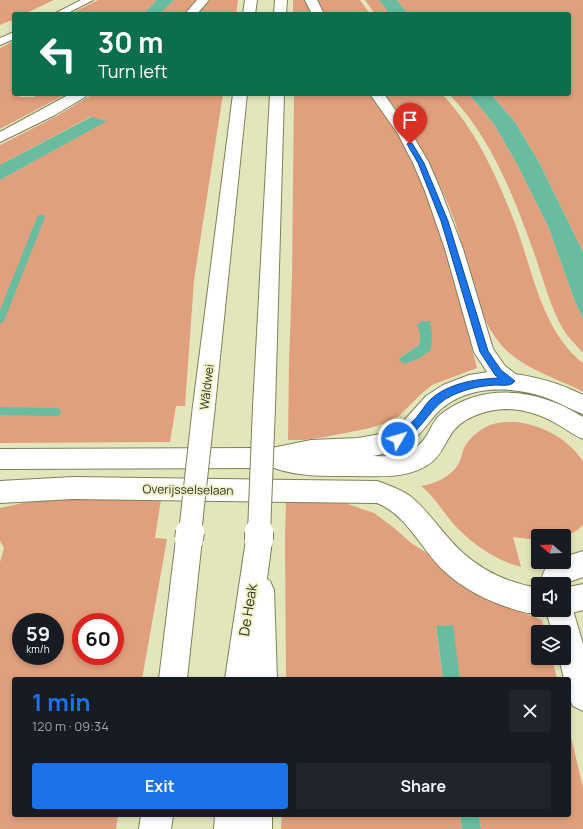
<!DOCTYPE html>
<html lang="en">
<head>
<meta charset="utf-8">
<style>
	:root { --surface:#171b24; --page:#20242c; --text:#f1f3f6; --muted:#9ea1a6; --accent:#1a73e8 }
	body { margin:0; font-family:Manrope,sans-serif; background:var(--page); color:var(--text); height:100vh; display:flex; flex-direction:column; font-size:15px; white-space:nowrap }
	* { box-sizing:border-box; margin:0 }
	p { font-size:13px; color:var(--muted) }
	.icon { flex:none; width:22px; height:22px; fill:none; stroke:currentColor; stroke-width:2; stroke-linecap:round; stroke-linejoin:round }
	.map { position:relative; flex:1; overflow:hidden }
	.sheet { position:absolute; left:12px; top:677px; width:559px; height:140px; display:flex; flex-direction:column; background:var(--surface); border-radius:4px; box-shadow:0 2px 6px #0003 }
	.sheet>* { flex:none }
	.banner { position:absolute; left:12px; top:12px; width:559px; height:84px; border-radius:4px; box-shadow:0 2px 6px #0003; background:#0b6e4f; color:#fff; overflow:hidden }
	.needle { width:26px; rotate:289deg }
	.buttons { position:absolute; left:531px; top:529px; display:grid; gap:8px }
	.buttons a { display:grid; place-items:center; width:40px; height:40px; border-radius:4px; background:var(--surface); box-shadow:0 2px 6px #0003; font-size:20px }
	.speed { position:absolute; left:12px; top:613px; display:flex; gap:8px; font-size:20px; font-weight:700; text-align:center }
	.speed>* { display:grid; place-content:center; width:52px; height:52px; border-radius:50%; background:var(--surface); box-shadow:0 2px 6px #0003; line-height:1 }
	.speed small { font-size:10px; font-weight:400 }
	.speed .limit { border:6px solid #d22; background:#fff; color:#111 }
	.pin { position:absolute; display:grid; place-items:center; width:34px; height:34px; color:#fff; margin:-41px -17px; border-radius:50% 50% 50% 0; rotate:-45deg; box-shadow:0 0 4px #0007 }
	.pin .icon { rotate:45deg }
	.me { position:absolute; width:44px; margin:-22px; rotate:52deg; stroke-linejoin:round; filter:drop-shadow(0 0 3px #0008) }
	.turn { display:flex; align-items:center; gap:14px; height:84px; padding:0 20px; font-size:18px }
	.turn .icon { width:52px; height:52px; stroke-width:2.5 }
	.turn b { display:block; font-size:28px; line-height:34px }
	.round { display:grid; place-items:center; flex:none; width:42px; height:42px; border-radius:4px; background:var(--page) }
	.overview { display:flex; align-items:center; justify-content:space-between; height:68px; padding:0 20px }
	h1 { font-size:24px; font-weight:700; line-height:30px; color:var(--accent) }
	.action { display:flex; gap:8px; margin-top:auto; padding:8px 20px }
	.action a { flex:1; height:46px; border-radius:4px; background:var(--accent); color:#fff; font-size:16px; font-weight:700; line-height:46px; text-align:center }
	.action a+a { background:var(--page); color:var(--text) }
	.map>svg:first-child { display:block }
	.green { fill:#e1a07d; fill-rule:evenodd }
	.water { fill:#69bca0 }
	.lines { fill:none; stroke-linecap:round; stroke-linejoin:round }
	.stream { fill:#69bca0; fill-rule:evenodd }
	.lane-casing { stroke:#7f8059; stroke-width:2 }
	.primary-casing { stroke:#7f8059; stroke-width:2 }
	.highway-casing { stroke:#7f8059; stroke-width:2 }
	.lane { fill:#fff; fill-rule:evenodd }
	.primary { fill:#fff; fill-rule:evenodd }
	.highway { fill:#fff; fill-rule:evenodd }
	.highway-bridge-far1-casing { stroke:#7f8059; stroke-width:24; stroke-linecap:butt }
	.highway-bridge-casing { stroke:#7f8059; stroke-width:30; stroke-linecap:butt }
	.highway-bridge-far1 { stroke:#fff; stroke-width:22 }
	.highway-bridge { stroke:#fff; stroke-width:28 }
	.route { fill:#1a73e8; stroke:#114b97 }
	.labels { text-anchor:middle; stroke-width:4; stroke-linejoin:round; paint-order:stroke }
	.street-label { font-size:12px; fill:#2f2f1f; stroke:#f0f2c7 }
	.near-street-label { font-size:14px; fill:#2f2f1f; stroke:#f0f2c7 }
</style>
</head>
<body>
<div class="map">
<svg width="583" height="829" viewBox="0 0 583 829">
	<rect width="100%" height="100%" fill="#e3e5ba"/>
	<!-- green -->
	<g class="green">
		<path d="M 0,0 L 54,0 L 24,14 L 14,14 L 14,19 L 0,25 Z"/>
		<path d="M 98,0 L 157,0 L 143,14 L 70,14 Z"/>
		<path d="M 174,0 L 197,0 L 185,14 L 160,14 Z"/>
		<path d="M 208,0 L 238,0 L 236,14 L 195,14 Z"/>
		<path d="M 293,0 L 306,0 L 313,14 L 293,14 Z"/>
		<path d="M 317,0 L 360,0 L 370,14 L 325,14 Z"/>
		<path d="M 365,0 L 379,0 L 390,14 L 375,14 Z"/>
		<path d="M 397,0 L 583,0 L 583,252 L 540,164 L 515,122 L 491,94 L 569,94 L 569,14 L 408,14 Z"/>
		<path d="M 14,41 L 14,94 L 21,94 L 19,97 L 34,97 L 39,94 L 66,94 L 0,129 L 0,48 Z"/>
		<path d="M 93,94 L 223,94 L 194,280 L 185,406 L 176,406 L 170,442 L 0,443 L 0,180 L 106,121 L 90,117 L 0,165 L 0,145 L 57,116 Z"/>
		<path d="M 294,94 L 371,94 C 386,116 403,139 414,164 C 445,228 459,300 477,368 L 432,385 L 420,395 L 399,416 L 386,423 L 370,428 L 325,437 L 304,440 L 288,440 L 289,363 L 292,276 ZM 420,334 L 420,358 L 398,359 L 419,345 Z"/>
		<path d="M 385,94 L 442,94 C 477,131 498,179 516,226 C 533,272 542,331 583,363 L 583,392 C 557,378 528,371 506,350 C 474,318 469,263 455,222 C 438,175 414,133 385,94 Z"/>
		<path d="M 449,94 L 469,94 L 494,124 L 518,166 L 548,226 L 574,299 L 583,319 L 583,353 C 578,347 572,341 567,335 C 551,312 543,277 533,250 C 513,195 491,137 449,94 Z"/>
		<path d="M 516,422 C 542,425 567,438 583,461 L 583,525 C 570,539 555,536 538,536 L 538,540 L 513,537 L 521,567 C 494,560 469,542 451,521 C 441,509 434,496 421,486 C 435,484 452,476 459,463 C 462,458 462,451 465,446 C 470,438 478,431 486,427 C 495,422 505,422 516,422 Z"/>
		<path d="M 46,498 L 161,499 L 155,538 L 167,539 L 142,679 L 14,679 L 14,815 L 118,815 L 116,829 L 0,829 L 0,562 L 4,548 L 0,541 L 0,508 ZM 21,622 L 55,622 L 55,656 L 21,656 ZM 81,622 L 115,622 L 115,656 L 81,656 Z"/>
		<path d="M 286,499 L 339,501 L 374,513 L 393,527 L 411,543 L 427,553 L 444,571 L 464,586 L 486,599 L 542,620 L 545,632 L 538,632 L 538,658 L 552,658 L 557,679 L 460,679 L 452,625 L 436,627 L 443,679 L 286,679 L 285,541 Z"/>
		<path d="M 569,729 L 583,787 L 583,829 L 481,829 L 479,815 L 569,815 Z"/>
		<path d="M 282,815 L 460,815 L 462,829 L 281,829 Z"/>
	</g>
	<!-- water -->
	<g class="water">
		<path d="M 157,0 L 174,0 L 160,14 L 143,14 Z"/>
		<path d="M 379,0 L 397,0 L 408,14 L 390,14 Z"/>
		<path d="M 469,94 L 491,94 L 515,122 L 540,164 L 583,252 L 583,319 L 574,299 L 548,226 L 518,166 L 494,124 Z"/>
		<path d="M 91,117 L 107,121 L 0,180 L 0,165 Z"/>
		<path d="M 422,321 L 430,321 L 432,335 L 431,350 L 420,358 L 404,364 L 398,359 L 419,345 L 420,334 L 417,325 Z"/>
		<path d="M 453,625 L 460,679 L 443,679 L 436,626 Z"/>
		<path d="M 460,815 L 479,815 L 481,829 L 462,829 Z"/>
	</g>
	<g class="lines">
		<!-- stream -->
		<g class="stream">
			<path d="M 38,215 L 44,215 L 45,217 L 4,321 L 0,324 L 0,310 Z"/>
			<path d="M 0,407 L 56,408 L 60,409 L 61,412 L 60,415 L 56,416 L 0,415 Z"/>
		</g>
		<defs>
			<g id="lane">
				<path d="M 81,0 L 93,0 L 66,14 L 54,14 Z"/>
				<path d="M 14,32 L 14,39 L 0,45 L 0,38 Z"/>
			</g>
			<g id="primary">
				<path d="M 488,372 C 522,373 553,380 583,395 L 583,414 C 569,409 557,401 544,397 C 507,385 463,385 435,415 C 429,422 424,430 417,436 C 406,448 388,453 373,456 C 394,457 415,455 427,435 C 431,428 434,420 440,415 C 483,381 540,389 583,417 L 583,439 C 575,436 569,431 562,427 C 545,416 525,409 505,409 C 485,410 460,418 450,436 C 444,445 441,454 433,461 C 410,480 379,476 352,476 C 325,476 300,477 274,468 L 0,469 L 0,449 L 272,448 L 311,440 L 358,438 L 386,433 L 401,424 L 426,396 L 443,385 L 469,375 Z"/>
				<path d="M 73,477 L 377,481 C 388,485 400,489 410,496 C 430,512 443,535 462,552 C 484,572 509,583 538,588 L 538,610 L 548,610 C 536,617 522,612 510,608 C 485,600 462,588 443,570 C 421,549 407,515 377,503 L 73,499 L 0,503 L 0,481 Z"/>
				<path d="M 583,551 L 583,577 L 569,582 L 564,588 L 583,584 L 583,610 L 564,615 L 554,610 L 564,610 L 564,584 L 540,584 C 542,576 544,568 551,563 L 564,562 L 564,557 Z"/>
			</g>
			<g id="highway">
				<path d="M 197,0 L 209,0 L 197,14 L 185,14 Z"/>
				<path d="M 245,0 L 257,0 L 255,14 L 243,14 Z"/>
				<path d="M 275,0 L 287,0 L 286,14 L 274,14 Z"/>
				<path d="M 305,0 L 317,0 L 324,14 L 312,14 Z"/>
				<path d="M 70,94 L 87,94 L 85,97 L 55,115 L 0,142 L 0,132 Z"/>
				<path d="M 233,94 L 247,94 L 215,406 L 212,412 L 204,415 L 196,412 L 193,406 Z"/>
				<path d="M 270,94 L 284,94 L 275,407 L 272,413 L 264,416 L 256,413 L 253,407 Z"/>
				<path d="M 370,94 L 384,94 L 412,134 L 429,163 L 441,191 L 463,249 L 493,349 L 505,366 L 517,375 L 521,381 L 517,387 L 510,390 L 503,387 L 491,378 L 474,352 L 445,249 L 425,191 L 413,163 L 398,134 Z"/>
				<path d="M 189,527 L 198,530 L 202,539 L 187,679 L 159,679 L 176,539 L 180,530 Z"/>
				<path d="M 259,528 L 268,531 L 272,540 L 267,579 L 270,581 L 274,590 L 277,679 L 225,679 L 246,540 L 250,531 Z"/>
				<path d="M 564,598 L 570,600 L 583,644 L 583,711 L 573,706 L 569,698 L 569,679 L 564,679 L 559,658 L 564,658 L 564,632 L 552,632 L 546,610 L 564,610 Z"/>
				<path d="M 141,815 L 173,815 L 171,829 L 139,829 Z"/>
				<path d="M 215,815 L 272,815 L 272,829 L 214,829 Z"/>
			</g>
		</defs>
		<!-- lane casing -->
		<use href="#lane" class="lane-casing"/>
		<!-- primary casing -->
		<use href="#primary" class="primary-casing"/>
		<!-- highway casing -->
		<use href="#highway" class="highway-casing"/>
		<!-- lane -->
		<use href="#lane" class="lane"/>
		<!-- primary -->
		<use href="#primary" class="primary"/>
		<!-- highway -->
		<use href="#highway" class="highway"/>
		<defs>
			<g id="highway-bridge-far1">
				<path d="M 190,533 L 204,406"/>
				<path d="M 259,533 L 264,407"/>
			</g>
			<g id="highway-bridge">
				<path d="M 189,539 L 190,532"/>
				<path d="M 259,540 L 259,532"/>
			</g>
		</defs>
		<!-- highway-bridge-far1 casing -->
		<use href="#highway-bridge-far1" class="highway-bridge-far1-casing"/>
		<!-- highway-bridge casing -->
		<use href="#highway-bridge" class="highway-bridge-casing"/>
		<!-- highway-bridge-far1 -->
		<use href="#highway-bridge-far1" class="highway-bridge-far1"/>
		<!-- highway-bridge -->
		<use href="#highway-bridge" class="highway-bridge"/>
	</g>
	<!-- route -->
	<path class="route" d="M 408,143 L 412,143 L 424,163 L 448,221 L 488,351 L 501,370 L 515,381 C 511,387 501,385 495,385 C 479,386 467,389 453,395 C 430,404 422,434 398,443 L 395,442 L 394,439 L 395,436 C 401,431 407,427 412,422 C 419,416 423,407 430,400 C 448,383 476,379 499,378 L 495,375 L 480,352 L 441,221 L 418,163 L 407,144 Z"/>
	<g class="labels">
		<!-- street labels -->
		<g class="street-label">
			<text transform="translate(207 387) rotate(-83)" y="4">Wâldwei</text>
			<text transform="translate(188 490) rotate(1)" y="4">Overijsselselaan</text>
		</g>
		<!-- near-street labels -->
		<g class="near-street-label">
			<text transform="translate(248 610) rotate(-81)" y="5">De Heak</text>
		</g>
	</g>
</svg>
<div class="buttons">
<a><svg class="needle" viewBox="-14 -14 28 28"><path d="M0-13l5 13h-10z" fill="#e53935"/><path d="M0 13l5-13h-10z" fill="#9ea1a6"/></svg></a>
<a><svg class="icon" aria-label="sound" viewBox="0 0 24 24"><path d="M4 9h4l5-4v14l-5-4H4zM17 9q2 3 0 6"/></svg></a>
<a><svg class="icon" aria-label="layers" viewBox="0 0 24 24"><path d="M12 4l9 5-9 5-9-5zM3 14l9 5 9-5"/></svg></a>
</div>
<div class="speed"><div>59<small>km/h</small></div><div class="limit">60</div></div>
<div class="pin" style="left:410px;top:144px;background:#d93025"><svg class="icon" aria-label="arrive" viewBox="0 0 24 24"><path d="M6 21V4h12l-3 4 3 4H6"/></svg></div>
<svg class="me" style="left:398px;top:439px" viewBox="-20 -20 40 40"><circle r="17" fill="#1a73e8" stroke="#fff" stroke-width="3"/><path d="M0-11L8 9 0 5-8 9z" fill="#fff"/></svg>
<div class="banner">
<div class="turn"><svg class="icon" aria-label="left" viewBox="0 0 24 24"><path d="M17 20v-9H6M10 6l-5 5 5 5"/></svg><div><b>30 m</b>Turn left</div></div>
</div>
<section class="sheet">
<div class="overview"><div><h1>1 min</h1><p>120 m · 09:34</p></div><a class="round"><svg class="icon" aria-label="close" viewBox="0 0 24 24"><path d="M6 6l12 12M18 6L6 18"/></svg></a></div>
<div class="action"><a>Exit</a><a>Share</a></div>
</section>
</div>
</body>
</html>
